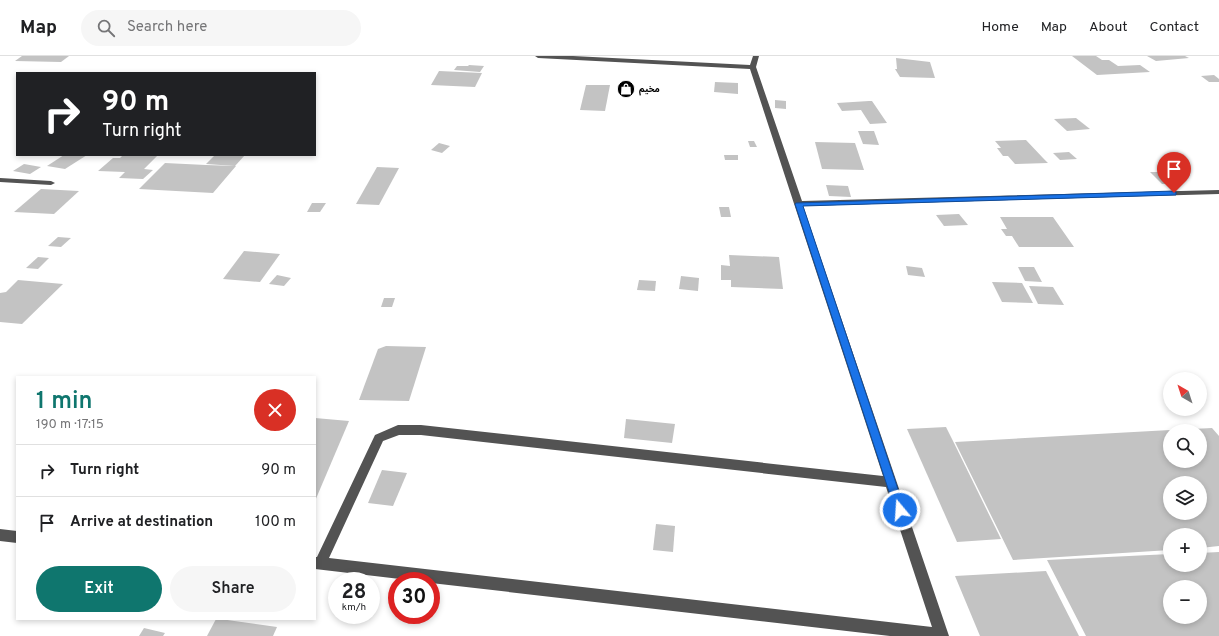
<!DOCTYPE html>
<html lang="en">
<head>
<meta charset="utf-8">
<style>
	:root { --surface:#fff; --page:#f6f6f6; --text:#202124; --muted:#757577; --line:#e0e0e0; --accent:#0f766e }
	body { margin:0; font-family:Overpass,"Noto Sans Arabic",sans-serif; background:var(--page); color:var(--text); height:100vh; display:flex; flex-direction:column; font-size:15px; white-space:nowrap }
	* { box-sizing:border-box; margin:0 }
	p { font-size:13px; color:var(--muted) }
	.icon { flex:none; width:22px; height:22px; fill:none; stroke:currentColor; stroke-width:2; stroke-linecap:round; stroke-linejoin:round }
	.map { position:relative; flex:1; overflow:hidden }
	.panel { position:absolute; left:16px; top:320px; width:300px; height:244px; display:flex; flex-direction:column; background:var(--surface); border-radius:0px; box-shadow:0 2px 6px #0003 }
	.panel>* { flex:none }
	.top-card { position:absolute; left:16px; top:16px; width:300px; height:84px; border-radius:0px; box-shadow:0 2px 6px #0003; background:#202124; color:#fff; overflow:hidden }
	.needle { width:26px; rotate:321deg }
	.controls { position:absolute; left:1163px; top:316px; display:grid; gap:8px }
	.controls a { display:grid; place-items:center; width:44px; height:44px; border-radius:50%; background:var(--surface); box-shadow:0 2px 6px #0003; font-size:20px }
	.speed { position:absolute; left:328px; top:516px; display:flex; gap:8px; font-size:20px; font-weight:700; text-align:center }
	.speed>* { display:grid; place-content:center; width:52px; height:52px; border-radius:50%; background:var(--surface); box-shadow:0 2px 6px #0003; line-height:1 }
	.speed small { font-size:10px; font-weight:400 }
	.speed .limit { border:6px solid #d22; background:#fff; color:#111 }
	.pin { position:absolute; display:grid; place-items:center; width:34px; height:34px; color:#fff; margin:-41px -17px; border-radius:50% 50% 50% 0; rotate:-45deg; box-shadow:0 0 4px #0007 }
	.pin .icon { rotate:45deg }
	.me { position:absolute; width:44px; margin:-22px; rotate:342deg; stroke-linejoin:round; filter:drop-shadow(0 0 3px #0008) }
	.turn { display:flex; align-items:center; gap:14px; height:84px; padding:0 20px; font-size:18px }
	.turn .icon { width:52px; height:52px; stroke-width:2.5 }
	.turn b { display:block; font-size:28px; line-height:34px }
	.round { display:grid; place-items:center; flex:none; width:42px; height:42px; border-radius:21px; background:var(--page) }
	.headline { display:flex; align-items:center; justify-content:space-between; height:68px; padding:0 20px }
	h1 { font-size:24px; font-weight:600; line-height:30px; color:var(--accent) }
	.button { display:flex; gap:8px; margin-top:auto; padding:8px 20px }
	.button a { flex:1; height:46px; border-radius:24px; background:var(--accent); color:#fff; font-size:16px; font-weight:600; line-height:46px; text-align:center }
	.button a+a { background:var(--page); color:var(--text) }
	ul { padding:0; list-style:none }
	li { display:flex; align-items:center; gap:12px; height:52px; padding:0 20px; border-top:1px solid var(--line) }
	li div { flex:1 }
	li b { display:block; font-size:15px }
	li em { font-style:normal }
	header { display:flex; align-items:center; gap:24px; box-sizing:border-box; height:56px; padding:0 20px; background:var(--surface); border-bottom:1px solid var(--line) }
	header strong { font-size:19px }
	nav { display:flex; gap:22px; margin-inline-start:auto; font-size:14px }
	.search { width:280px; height:36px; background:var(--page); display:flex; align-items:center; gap:10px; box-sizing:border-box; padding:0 14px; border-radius:22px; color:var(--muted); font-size:15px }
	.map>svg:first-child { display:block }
	.building { fill:#c3c3c3; fill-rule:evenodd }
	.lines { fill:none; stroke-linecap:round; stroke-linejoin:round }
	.minor { fill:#535353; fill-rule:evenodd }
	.route { fill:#1a73e8; stroke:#114b97 }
	.labels { text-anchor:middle; stroke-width:3; stroke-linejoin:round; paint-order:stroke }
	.far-poi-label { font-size:9px; font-weight:bold; fill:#000; stroke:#fff; text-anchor:start }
</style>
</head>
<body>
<header>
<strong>Map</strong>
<div class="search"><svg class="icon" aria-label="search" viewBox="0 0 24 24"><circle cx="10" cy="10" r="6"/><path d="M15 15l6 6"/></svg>Search here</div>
<nav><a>Home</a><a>Map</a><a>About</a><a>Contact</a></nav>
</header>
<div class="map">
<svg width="1219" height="580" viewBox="0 0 1219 580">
	<rect width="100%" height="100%" fill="#fff"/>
	<!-- building -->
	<g class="building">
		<path d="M 22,0 L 69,0 L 61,6 L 15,5 Z"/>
		<path d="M 1072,0 L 1096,0 L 1102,4 L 1109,4 L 1118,10 L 1140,9 L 1150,16 L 1097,19 Z"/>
		<path d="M 1147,0 L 1185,0 L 1189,2 L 1156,5 Z"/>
		<path d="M 896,2 L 930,6 L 935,22 L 900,21 L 895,13 L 897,13 Z"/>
		<path d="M 469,9 L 484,10 L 480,16 L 454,14 L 457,10 L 468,10 Z"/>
		<path d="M 439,15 L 482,17 L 475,31 L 431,29 Z"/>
		<path d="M 1214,19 L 1219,23 L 1219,26 L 1209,26 L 1201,20 Z"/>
		<path d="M 715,26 L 738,27 L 738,38 L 714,36 Z"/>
		<path d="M 586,29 L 610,29 L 605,55 L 580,54 Z"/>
		<path d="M 775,44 L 786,45 L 786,53 L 775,52 Z"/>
		<path d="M 869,45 L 872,45 L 887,67 L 870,68 L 861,54 L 842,55 L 837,47 Z"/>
		<path d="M 1076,62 L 1090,73 L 1067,75 L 1054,63 Z"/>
		<path d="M 858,75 L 874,75 L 879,89 L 863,88 Z"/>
		<path d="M 1026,84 L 1043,102 L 1048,107 L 1015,108 L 1008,100 L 1003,100 L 997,92 L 1001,92 L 995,85 Z"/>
		<path d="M 748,85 L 754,85 L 757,91 L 750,91 Z"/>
		<path d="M 815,86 L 855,87 L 864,114 L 822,113 Z"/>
		<path d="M 439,87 L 450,90 L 442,97 L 431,94 Z"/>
		<path d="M 1069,96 L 1077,103 L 1060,104 L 1053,97 Z"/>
		<path d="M 64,99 L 87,99 L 65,113 L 47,110 Z"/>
		<path d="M 123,99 L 158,99 L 144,113 L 153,114 L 143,123 L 119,122 L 125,116 L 98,115 L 113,102 L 120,102 Z"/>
		<path d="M 215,99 L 245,99 L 235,110 L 206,108 Z"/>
		<path d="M 724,99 L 738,99 L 738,104 L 725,104 Z"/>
		<path d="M 165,107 L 206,109 L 236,110 L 213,137 L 139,133 Z"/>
		<path d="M 24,108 L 41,111 L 30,118 L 13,115 Z"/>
		<path d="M 377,111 L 399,112 L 379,149 L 356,148 Z"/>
		<path d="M 1150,116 L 1170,116 L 1182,128 L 1162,128 Z"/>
		<path d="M 826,129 L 848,130 L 851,141 L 829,140 Z"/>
		<path d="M 41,133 L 79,135 L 54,158 L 14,156 Z"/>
		<path d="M 312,147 L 326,147 L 320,156 L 307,156 Z"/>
		<path d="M 719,151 L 729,151 L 731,161 L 721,161 Z"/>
		<path d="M 959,158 L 968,169 L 944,170 L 936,159 Z"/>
		<path d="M 1000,161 L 1053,161 L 1074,191 L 1019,191 L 1012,180 L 1006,180 L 1001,173 L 1007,173 Z"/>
		<path d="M 58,181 L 71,182 L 61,191 L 48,190 Z"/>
		<path d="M 244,195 L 280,198 L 260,226 L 223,223 Z"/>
		<path d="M 729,199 L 779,201 L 783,233 L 731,231 L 731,224 L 721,224 L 721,209 L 730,210 Z"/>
		<path d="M 38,201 L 49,202 L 38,213 L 26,212 Z"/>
		<path d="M 906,210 L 922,212 L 925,221 L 908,219 Z"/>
		<path d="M 1018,211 L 1034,211 L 1042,226 L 1025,225 Z"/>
		<path d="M 277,219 L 291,222 L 284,230 L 269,228 Z"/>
		<path d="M 681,220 L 699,222 L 698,235 L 679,233 Z"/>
		<path d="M 18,224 L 63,228 L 22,268 L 0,266 L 0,237 L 6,236 Z"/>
		<path d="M 639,224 L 656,225 L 655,235 L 637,234 Z"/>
		<path d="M 992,226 L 1022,227 L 1033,247 L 1002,246 Z"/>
		<path d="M 1029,230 L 1053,231 L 1064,249 L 1038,248 Z"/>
		<path d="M 384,242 L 395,242 L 392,251 L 381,251 Z"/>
		<path d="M 386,290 L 426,291 L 409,345 L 359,344 L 378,293 Z"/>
		<path d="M 315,362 L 349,365 L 315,445 Z"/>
		<path d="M 626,363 L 675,368 L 672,387 L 624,382 Z"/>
		<path d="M 946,371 L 954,387 L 1001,483 L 957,486 L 907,373 Z"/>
		<path d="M 1212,372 L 1219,380 L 1219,490 L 1200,492 L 1200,479 L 1170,479 L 1170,494 L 1013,504 L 955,386 L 1170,374 L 1170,405 L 1200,405 L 1200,375 L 1173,374 ZM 1170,427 L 1200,427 L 1200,457 L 1170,457 Z"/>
		<path d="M 382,414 L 407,417 L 393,450 L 368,447 Z"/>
		<path d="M 656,468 L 675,470 L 673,496 L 653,494 Z"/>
		<path d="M 1219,496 L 1219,580 L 1086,580 L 1047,504 L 1170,498 L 1170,509 L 1200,509 L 1200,497 ZM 1170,531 L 1200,531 L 1200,561 L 1170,561 Z"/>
		<path d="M 1046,515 L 1079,580 L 980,580 L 955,520 Z"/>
		<path d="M 216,563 L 220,563 L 277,571 L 273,580 L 207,580 Z"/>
		<path d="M 144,572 L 165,577 L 163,580 L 139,580 Z"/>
	</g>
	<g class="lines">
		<!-- minor -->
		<g class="minor">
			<path d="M 535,0 L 573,0 L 750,9 L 753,0 L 759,0 L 756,11 L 802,145 L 1219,134 L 1219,138 L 803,150 L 949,580 L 890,580 L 431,527 L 431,525 L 417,525 L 315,513 L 315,501 L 317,501 L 375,379 L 398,369 L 421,369 L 883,420 L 750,13 L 538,2 ZM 399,379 L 421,379 L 886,431 L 932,571 L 329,502 L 383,385 Z"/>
			<path d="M 0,122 L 51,125 L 55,127 L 51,129 L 0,126 Z"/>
			<path d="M 0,473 L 17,475 L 17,487 L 0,485 Z"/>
		</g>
	</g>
	<!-- route -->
	<path class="route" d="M 1174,135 L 1176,136 L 1176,139 L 803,150 L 905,454 L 904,457 L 900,459 L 896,457 L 795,148 L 796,147 Z"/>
	<!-- icons -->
	<defs>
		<symbol id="shop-disc" viewBox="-11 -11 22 22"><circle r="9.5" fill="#000" stroke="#fff"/><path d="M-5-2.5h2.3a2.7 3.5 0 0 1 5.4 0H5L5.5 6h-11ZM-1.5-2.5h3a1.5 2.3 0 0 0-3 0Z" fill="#fff"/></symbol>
	</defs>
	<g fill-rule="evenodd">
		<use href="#shop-disc" x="616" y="23" width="20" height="20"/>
	</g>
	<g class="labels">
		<!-- far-poi labels -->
		<g class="far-poi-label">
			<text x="639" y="36">مخيم</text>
		</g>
	</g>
</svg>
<div class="controls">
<a><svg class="needle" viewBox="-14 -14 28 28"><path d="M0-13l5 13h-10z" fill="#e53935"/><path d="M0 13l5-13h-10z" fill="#757577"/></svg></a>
<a><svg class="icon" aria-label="search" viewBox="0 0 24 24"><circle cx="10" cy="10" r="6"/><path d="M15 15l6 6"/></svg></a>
<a><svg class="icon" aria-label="layers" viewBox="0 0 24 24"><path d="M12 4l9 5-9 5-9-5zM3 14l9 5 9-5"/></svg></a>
<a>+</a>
<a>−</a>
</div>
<div class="speed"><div>28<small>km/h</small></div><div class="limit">30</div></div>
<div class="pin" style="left:1174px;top:137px;background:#d93025"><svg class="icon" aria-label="arrive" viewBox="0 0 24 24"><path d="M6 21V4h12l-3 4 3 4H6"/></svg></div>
<svg class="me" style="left:900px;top:454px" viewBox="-20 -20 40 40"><circle r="17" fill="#1a73e8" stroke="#fff" stroke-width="3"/><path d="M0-11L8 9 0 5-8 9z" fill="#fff"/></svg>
<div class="top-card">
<div class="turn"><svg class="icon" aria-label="right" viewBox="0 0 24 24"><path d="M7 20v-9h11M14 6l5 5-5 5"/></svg><div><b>90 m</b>Turn right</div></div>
</div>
<section class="panel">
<div class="headline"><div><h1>1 min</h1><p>190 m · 17:15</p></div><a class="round" style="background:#d93025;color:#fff"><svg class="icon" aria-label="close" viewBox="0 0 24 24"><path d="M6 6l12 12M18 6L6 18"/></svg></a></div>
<ul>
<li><svg class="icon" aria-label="right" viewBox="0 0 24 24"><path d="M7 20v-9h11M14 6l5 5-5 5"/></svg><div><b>Turn right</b></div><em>90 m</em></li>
<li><svg class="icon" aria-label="arrive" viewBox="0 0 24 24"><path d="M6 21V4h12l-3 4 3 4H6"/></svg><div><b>Arrive at destination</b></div><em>100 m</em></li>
</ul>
<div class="button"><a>Exit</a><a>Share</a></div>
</section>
</div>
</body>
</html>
